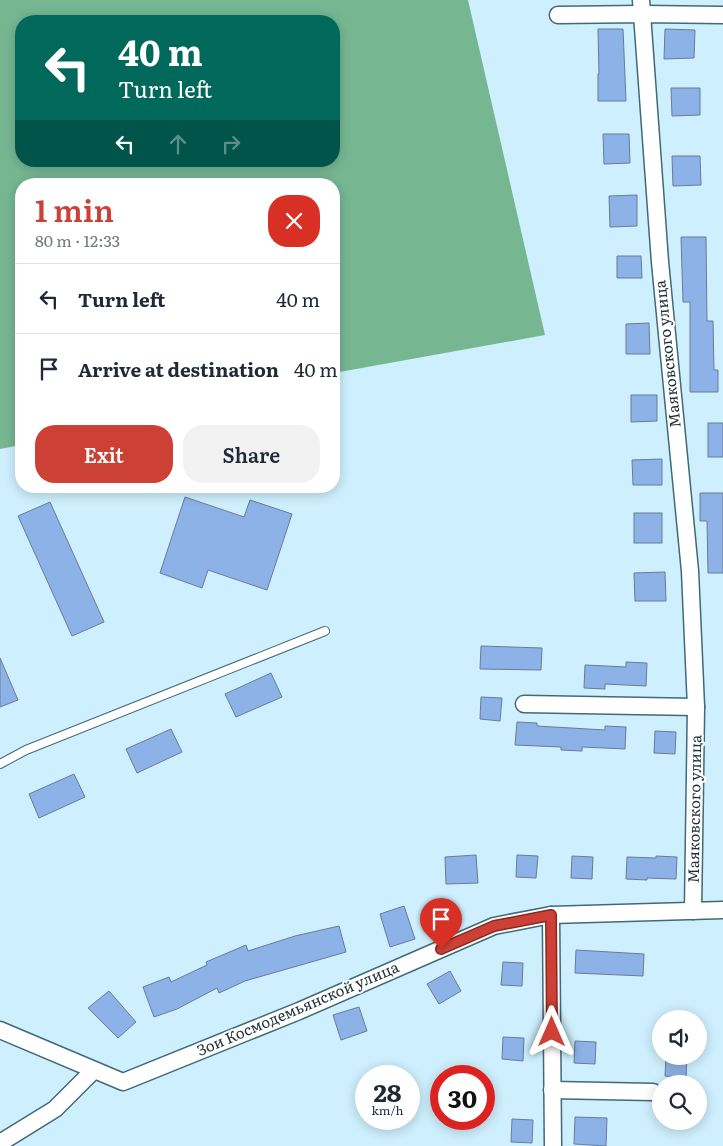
<!DOCTYPE html>
<html lang="en">
<head>
<meta charset="utf-8">
<style>
	:root { --surface:#fff; --page:#f2f2f3; --text:#1f2937; --muted:#747a83; --line:#e0e1e3; --accent:#cd4035 }
	body { margin:0; font-family:Literata,serif; background:var(--page); color:var(--text); height:100vh; display:flex; flex-direction:column; font-size:19px; white-space:nowrap }
	* { box-sizing:border-box; margin:0 }
	p { font-size:16px; color:var(--muted) }
	.icon { flex:none; width:28px; height:28px; fill:none; stroke:currentColor; stroke-width:2; stroke-linecap:round; stroke-linejoin:round }
	.map { position:relative; flex:1; overflow:hidden }
	.side { position:absolute; left:15px; top:178px; width:325px; height:315px; display:flex; flex-direction:column; background:var(--surface); border-radius:20px; box-shadow:0 2px 12px #0003 }
	.side>* { flex:none }
	.banner { position:absolute; left:15px; top:15px; width:325px; height:152px; border-radius:20px; box-shadow:0 2px 12px #0003; background:#00695c; color:#fff; overflow:hidden }
	.buttons { position:absolute; left:652px; top:1010px; display:grid; gap:10px }
	.buttons a { display:grid; place-items:center; width:55px; height:55px; border-radius:50%; background:var(--surface); box-shadow:0 2px 12px #0003; font-size:25px }
	.speed { position:absolute; left:355px; top:1065px; display:flex; gap:10px; font-size:25px; font-weight:700; text-align:center }
	.speed>* { display:grid; place-content:center; width:65px; height:65px; border-radius:50%; background:var(--surface); box-shadow:0 2px 12px #0003; line-height:1 }
	.speed small { font-size:12px; font-weight:400 }
	.speed .limit { border:8px solid #d22; background:#fff; color:#111 }
	.pin { position:absolute; display:grid; place-items:center; width:42px; height:42px; color:#fff; margin:-51px -21px; border-radius:50% 50% 50% 0; rotate:-45deg; box-shadow:0 0 5px #0007 }
	.pin .icon { rotate:45deg }
	.me { position:absolute; width:55px; margin:-28px; rotate:0deg; stroke-linejoin:round; filter:drop-shadow(0 0 4px #0008) }
	.turn { display:flex; align-items:center; gap:18px; height:105px; padding:0 20px; font-size:22px }
	.turn .icon { width:65px; height:65px; stroke-width:2.5 }
	.turn b { display:block; font-size:35px; line-height:42px }
	.lanes { display:flex; align-items:center; height:48px; padding:0 20px; background:#0003; justify-content:center; gap:25px; direction:ltr }
	.lanes .off { opacity:.35 }
	.round { display:grid; place-items:center; flex:none; width:52px; height:52px; border-radius:20px; background:var(--page) }
	.headline { display:flex; align-items:center; justify-content:space-between; height:85px; padding:0 20px }
	h1 { font-size:30px; font-weight:600; line-height:38px; color:var(--accent) }
	.primary-button { display:flex; gap:10px; margin-top:auto; padding:10px 20px }
	.primary-button a { flex:1; height:58px; border-radius:20px; background:var(--accent); color:#fff; font-size:20px; font-weight:600; line-height:58px; text-align:center }
	.primary-button a+a { background:var(--page); color:var(--text) }
	ul { padding:0; list-style:none }
	li { display:flex; align-items:center; gap:15px; height:70px; padding:0 20px; border-top:1px solid var(--line) }
	li div { flex:1 }
	li b { display:block; font-size:19px }
	li em { font-style:normal }
	.map>svg:first-child { display:block }
	.forest { fill:#76b792; fill-rule:evenodd }
	.building { fill:#8db2e7; stroke:#687c98 }
	.lines { fill:none; stroke-linecap:round; stroke-linejoin:round }
	.service-casing { stroke:#426977; stroke-width:10 }
	.minor-casing { stroke:#426977; stroke-width:19 }
	.service { stroke:#fff; stroke-width:8 }
	.minor { stroke:#fff; stroke-width:16 }
	.route-casing { stroke:#852a22; stroke-width:12 }
	.route { stroke:#cd4035; stroke-width:9 }
	.labels { text-anchor:middle; stroke-width:4; stroke-linejoin:round; paint-order:stroke }
	.street-label { font-size:15px; fill:#1e2f35; stroke:#fff }
</style>
</head>
<body>
<div class="map">
<svg width="723" height="1146" viewBox="0 0 723 1146">
	<rect width="100%" height="100%" fill="#ceeffd"/>
	<!-- forest -->
	<path class="forest" d="M 0,0 L 468,0 L 545,335 L 334,373 L 334,184 L 21,184 L 21,445 L 0,449 ZM 21,21 L 334,21 L 334,161 L 21,161 Z"/>
	<!-- building -->
	<g class="building">
		<path d="M 598,29 L 623,29 L 626,101 L 598,101 L 598,74 L 599,74 Z"/>
		<path d="M 665,29 L 695,30 L 694,58 L 664,59 Z"/>
		<path d="M 671,88 L 700,88 L 700,115 L 672,116 Z"/>
		<path d="M 603,134 L 629,134 L 630,163 L 604,164 Z"/>
		<path d="M 672,156 L 700,156 L 701,185 L 673,186 Z"/>
		<path d="M 637,195 L 637,226 L 610,227 L 609,196 Z"/>
		<path d="M 681,237 L 706,237 L 707,321 L 713,321 L 714,370 L 718,370 L 718,392 L 690,392 L 690,302 L 683,302 Z"/>
		<path d="M 617,256 L 641,256 L 642,278 L 617,278 Z"/>
		<path d="M 649,323 L 650,354 L 626,354 L 626,324 Z"/>
		<path d="M 631,395 L 657,395 L 657,421 L 631,422 Z"/>
		<rect x="708" y="423" width="15" height="34"/>
		<path d="M 662,459 L 662,485 L 633,485 L 632,460 Z"/>
		<path d="M 700,493 L 723,493 L 723,573 L 708,573 L 707,521 L 700,521 Z"/>
		<path d="M 185,497 L 244,517 L 250,500 L 292,514 L 267,590 L 208,570 L 202,588 L 160,573 Z"/>
		<path d="M 50,502 L 104,622 L 72,636 L 18,516 Z"/>
		<rect x="634" y="513" width="28" height="30"/>
		<path d="M 665,572 L 666,601 L 635,601 L 634,573 Z"/>
		<path d="M 481,646 L 542,648 L 541,670 L 480,669 Z"/>
		<path d="M 0,658 L 18,700 L 0,707 Z"/>
		<path d="M 626,662 L 647,663 L 646,686 L 605,684 L 605,689 L 584,688 L 585,665 L 626,667 Z"/>
		<path d="M 271,673 L 282,697 L 236,717 L 225,694 Z"/>
		<path d="M 481,697 L 502,698 L 500,721 L 480,719 Z"/>
		<path d="M 517,722 L 537,723 L 537,726 L 605,730 L 605,726 L 626,727 L 625,749 L 582,747 L 582,751 L 561,750 L 561,747 L 515,745 Z"/>
		<path d="M 171,729 L 182,752 L 137,773 L 126,749 Z"/>
		<path d="M 655,731 L 676,732 L 675,754 L 654,753 Z"/>
		<path d="M 74,774 L 85,797 L 39,818 L 29,794 Z"/>
		<path d="M 476,855 L 478,883 L 446,884 L 445,857 Z"/>
		<path d="M 517,855 L 538,856 L 536,878 L 516,877 Z"/>
		<path d="M 572,856 L 593,857 L 592,879 L 571,878 Z"/>
		<path d="M 656,856 L 677,857 L 676,879 L 647,878 L 647,880 L 626,879 L 627,857 L 656,858 Z"/>
		<path d="M 404,906 L 415,939 L 390,947 L 380,914 Z"/>
		<path d="M 339,926 L 346,952 L 245,981 L 219,993 L 217,988 L 177,1009 L 154,1017 L 143,987 L 169,977 L 171,982 L 207,965 L 206,962 L 246,945 L 248,951 L 295,936 Z"/>
		<path d="M 576,950 L 644,954 L 643,976 L 575,973 Z"/>
		<path d="M 503,962 L 523,963 L 522,986 L 501,985 Z"/>
		<path d="M 450,971 L 461,991 L 439,1004 L 427,984 Z"/>
		<path d="M 109,991 L 136,1022 L 118,1038 L 88,1008 Z"/>
		<path d="M 359,1007 L 367,1031 L 341,1040 L 333,1015 Z"/>
		<path d="M 503,1037 L 524,1038 L 523,1061 L 502,1059 Z"/>
		<path d="M 575,1041 L 596,1042 L 595,1064 L 574,1063 Z"/>
		<path d="M 666,1056 L 687,1056 L 686,1078 L 665,1076 Z"/>
		<path d="M 575,1117 L 607,1118 L 606,1146 L 574,1144 Z"/>
		<path d="M 512,1119 L 533,1120 L 532,1143 L 511,1142 Z"/>
	</g>
	<g class="lines">
		<defs>
			<path id="service" d="M 0,764 L 26,750 L 325,631"/>
			<g id="minor">
				<path d="M 641,0 L 660,262 L 690,571 L 696,707 L 693,911"/>
				<path d="M 558,15 L 642,14 L 723,15"/>
				<path d="M 524,704 L 696,707"/>
				<path d="M 551,915 L 553,1146"/>
				<path d="M 0,1030 L 123,1082 L 299,1011 L 494,926 L 551,915 L 723,910"/>
				<path d="M 552,1090 L 653,1092"/>
				<path d="M 0,1143 L 55,1109 L 93,1071"/>
			</g>
		</defs>
		<!-- service casing -->
		<use href="#service" class="service-casing"/>
		<!-- minor casing -->
		<use href="#minor" class="minor-casing"/>
		<!-- service -->
		<use href="#service" class="service"/>
		<!-- minor -->
		<use href="#minor" class="minor"/>
	</g>
	<g class="lines">
		<defs>
			<path id="route" d="M 441,949 L 494,926 L 551,915 L 552,1032"/>
		</defs>
		<!-- route casing -->
		<use href="#route" class="route-casing"/>
		<!-- route -->
		<use href="#route" class="route"/>
	</g>
	<g class="labels">
		<!-- street labels -->
		<g class="street-label">
			<text transform="translate(668 354) rotate(-96)" y="5">Маяковского улица</text>
			<text transform="translate(695 809) rotate(-89)" y="5">Маяковского улица</text>
			<text transform="translate(298 1009) rotate(-23)" y="5">Зои Космодемьянской улица</text>
		</g>
	</g>
</svg>
<div class="buttons">
<a><svg class="icon" aria-label="sound" viewBox="0 0 24 24"><path d="M4 9h4l5-4v14l-5-4H4zM17 9q2 3 0 6"/></svg></a>
<a><svg class="icon" aria-label="search" viewBox="0 0 24 24"><circle cx="10" cy="10" r="6"/><path d="M15 15l6 6"/></svg></a>
</div>
<div class="speed"><div>28<small>km/h</small></div><div class="limit">30</div></div>
<div class="pin" style="left:441px;top:949px;background:#d93025"><svg class="icon" aria-label="arrive" viewBox="0 0 24 24"><path d="M6 21V4h12l-3 4 3 4H6"/></svg></div>
<svg class="me" style="left:552px;top:1032px" viewBox="-20 -20 40 40"><path d="M0-17L14 15 0 8-14 15z" fill="#cd4035" stroke="#fff" stroke-width="4"/></svg>
<div class="banner">
<div class="turn"><svg class="icon" aria-label="left" viewBox="0 0 24 24"><path d="M17 20v-9H6M10 6l-5 5 5 5"/></svg><div><b>40 m</b>Turn left</div></div>
<div class="lanes"><svg class="icon" aria-label="left" viewBox="0 0 24 24"><path d="M17 20v-9H6M10 6l-5 5 5 5"/></svg><svg class="icon off" aria-label="ahead" viewBox="0 0 24 24"><path d="M12 20V5M6 11l6-6 6 6"/></svg><svg class="icon off" aria-label="right" viewBox="0 0 24 24"><path d="M7 20v-9h11M14 6l5 5-5 5"/></svg></div>
</div>
<section class="side">
<div class="headline"><div><h1>1 min</h1><p>80 m · 12:33</p></div><a class="round" style="background:#d93025;color:#fff"><svg class="icon" aria-label="close" viewBox="0 0 24 24"><path d="M6 6l12 12M18 6L6 18"/></svg></a></div>
<ul>
<li><svg class="icon" aria-label="left" viewBox="0 0 24 24"><path d="M17 20v-9H6M10 6l-5 5 5 5"/></svg><div><b>Turn left</b></div><em>40 m</em></li>
<li><svg class="icon" aria-label="arrive" viewBox="0 0 24 24"><path d="M6 21V4h12l-3 4 3 4H6"/></svg><div><b>Arrive at destination</b></div><em>40 m</em></li>
</ul>
<div class="primary-button"><a>Exit</a><a>Share</a></div>
</section>
</div>
</body>
</html>
